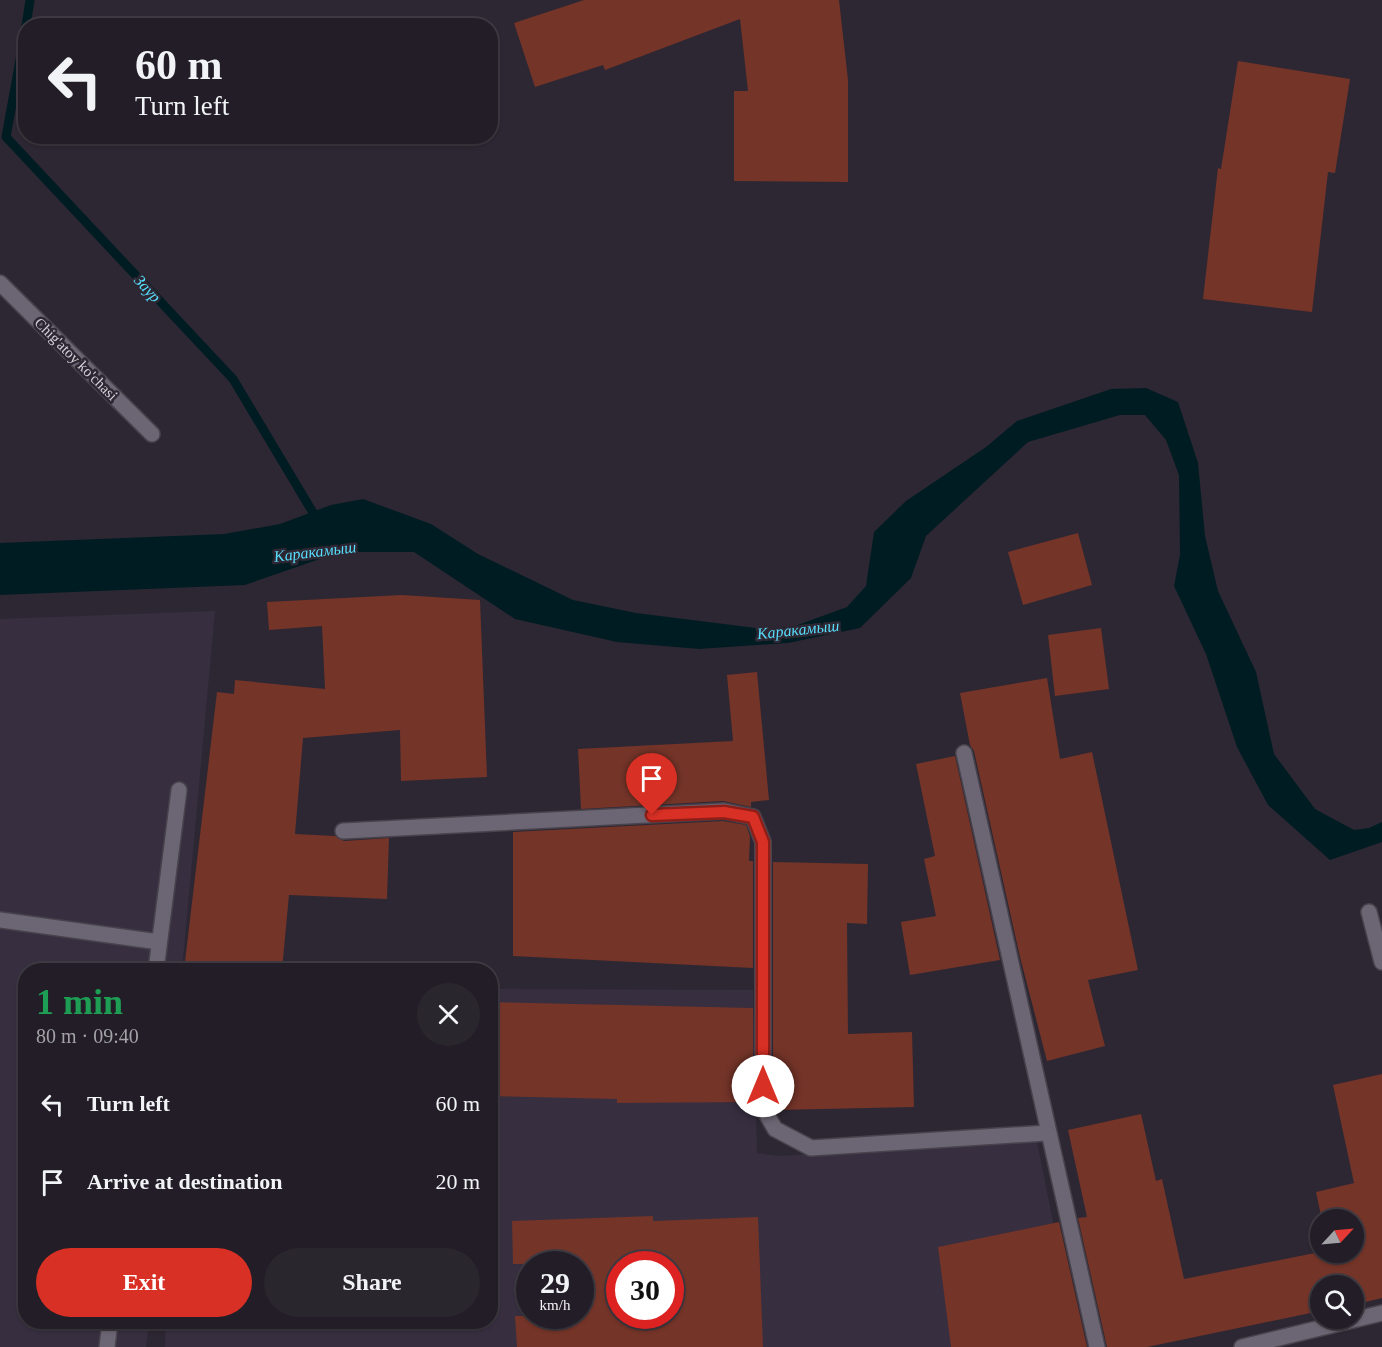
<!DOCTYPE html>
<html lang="en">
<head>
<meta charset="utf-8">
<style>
	:root { --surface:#221d26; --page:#2a262e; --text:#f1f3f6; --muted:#a2a2a7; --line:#3f3b43; --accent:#d93025 }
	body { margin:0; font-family:Georgia,serif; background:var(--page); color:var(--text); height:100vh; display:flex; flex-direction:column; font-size:22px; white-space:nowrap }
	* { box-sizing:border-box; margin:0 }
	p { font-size:20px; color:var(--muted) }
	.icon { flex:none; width:33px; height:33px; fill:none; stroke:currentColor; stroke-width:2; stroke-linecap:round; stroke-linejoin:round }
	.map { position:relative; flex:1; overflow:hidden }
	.details { position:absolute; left:18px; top:963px; width:480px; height:366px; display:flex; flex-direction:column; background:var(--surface); border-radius:24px; box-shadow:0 2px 4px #0004,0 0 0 2px var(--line) }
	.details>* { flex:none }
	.banner { position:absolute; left:18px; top:18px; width:480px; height:126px; border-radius:24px; box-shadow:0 2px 4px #0004,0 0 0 2px var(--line); background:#221d26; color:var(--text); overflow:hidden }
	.needle { width:39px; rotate:64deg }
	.tools { position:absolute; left:1310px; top:1209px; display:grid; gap:12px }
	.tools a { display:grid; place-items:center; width:54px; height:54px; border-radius:50%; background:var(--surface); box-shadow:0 2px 4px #0004,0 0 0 2px var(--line); font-size:30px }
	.speed { position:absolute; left:516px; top:1251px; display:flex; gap:12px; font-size:30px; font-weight:700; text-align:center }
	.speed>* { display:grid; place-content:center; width:78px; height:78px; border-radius:50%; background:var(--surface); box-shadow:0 2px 4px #0004,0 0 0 2px var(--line); line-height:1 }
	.speed small { font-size:15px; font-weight:400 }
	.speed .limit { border:9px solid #d22; background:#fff; color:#111 }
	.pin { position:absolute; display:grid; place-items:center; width:51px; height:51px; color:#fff; margin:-62px -26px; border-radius:50% 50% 50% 0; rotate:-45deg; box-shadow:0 0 6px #0007 }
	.pin .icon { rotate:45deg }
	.me { position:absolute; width:66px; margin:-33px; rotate:0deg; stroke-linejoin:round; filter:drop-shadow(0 0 4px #0008) }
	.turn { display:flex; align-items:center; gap:21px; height:126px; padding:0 18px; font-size:27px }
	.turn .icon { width:78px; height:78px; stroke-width:2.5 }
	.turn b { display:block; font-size:42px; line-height:51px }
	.round { display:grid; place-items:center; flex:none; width:63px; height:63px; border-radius:32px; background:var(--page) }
	.overview { display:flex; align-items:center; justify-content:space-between; height:102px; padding:0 18px }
	h1 { font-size:36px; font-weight:800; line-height:45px; color:#1e9e55 }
	.button { display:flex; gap:12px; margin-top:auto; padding:12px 18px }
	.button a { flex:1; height:69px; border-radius:36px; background:var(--accent); color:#fff; font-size:24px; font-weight:800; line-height:69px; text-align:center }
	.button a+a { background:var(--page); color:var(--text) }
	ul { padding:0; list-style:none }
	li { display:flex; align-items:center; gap:18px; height:78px; padding:0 18px }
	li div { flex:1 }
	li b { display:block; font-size:22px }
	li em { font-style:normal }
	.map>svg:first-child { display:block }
	.built { fill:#372e40; fill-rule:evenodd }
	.water { fill:#001c23 }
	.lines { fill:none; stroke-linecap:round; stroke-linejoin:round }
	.stream { stroke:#001c23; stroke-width:9 }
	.building { fill:#743428; fill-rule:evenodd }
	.minor-casing { stroke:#47424c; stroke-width:18 }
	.minor { stroke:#6c6573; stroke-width:15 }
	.route-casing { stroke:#8d1f18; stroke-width:15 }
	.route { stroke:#d93025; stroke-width:10 }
	.labels { text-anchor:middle; stroke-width:5; stroke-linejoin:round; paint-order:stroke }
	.street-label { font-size:15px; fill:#d4d1d8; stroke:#2d2733 }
	.water-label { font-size:16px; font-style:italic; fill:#57defd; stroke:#2d2733 }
</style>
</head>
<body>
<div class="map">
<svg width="1382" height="1347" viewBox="0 0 1382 1347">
	<rect width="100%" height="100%" fill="#2d2733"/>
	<!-- built -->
	<g class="built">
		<path d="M 215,611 L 182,970 L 26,970 L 26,1322 L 149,1322 L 146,1347 L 0,1347 L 0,619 Z"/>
		<path d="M 491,989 L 753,990 L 757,1153 L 778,1156 L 1037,1142 L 1078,1347 L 165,1347 L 166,1322 L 490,1322 ZM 530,1264 L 580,1264 L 580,1316 L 530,1316 ZM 620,1264 L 670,1264 L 670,1316 L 620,1316 Z"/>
	</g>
	<!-- water -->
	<path class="water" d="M 1146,388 L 1178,402 L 1198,463 L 1205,536 L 1218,591 L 1256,672 L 1274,754 L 1315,809 L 1354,830 L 1369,828 L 1382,822 L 1382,842 L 1330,860 L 1268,805 L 1237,747 L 1206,654 L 1174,586 L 1180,555 L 1179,475 L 1166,440 L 1145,415 L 1120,415 L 1028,442 L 926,536 L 911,578 L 860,628 L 788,643 L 699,649 L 617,642 L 515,619 L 414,552 L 340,552 L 245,585 L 0,595 L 0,543 L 224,534 L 280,524 L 331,505 L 363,499 L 431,524 L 478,554 L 573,600 L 636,613 L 765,629 L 795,626 L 847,607 L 866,586 L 874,532 L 906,501 L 986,447 L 1017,421 L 1111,389 Z"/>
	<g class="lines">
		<!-- stream -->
		<g class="stream">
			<path d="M 26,26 L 30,0"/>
			<path d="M 26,27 L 6,137 L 233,379 L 318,521"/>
		</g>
	</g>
	<!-- building -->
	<g class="building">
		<path d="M 584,0 L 839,0 L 848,80 L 848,182 L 734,181 L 734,91 L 748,91 L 740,19 L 605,70 L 603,65 L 535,87 L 514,23 Z"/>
		<path d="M 1238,61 L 1350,79 L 1335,173 L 1328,172 L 1312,312 L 1203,299 L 1218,168 L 1221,169 Z"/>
		<path d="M 1078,533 L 1092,585 L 1023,605 L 1008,552 Z"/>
		<path d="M 402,595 L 480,600 L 487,777 L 401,781 L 400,730 L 303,738 L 295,834 L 335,836 L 344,841 L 389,838 L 387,899 L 289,895 L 282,970 L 184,970 L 217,692 L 234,694 L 235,680 L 325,689 L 322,626 L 269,630 L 267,602 Z"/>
		<path d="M 1101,628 L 1109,689 L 1055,696 L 1048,635 Z"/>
		<path d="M 757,672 L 769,800 L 751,802 L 751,807 L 723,801 L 581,809 L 578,749 L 733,741 L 727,675 Z"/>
		<path d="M 1047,678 L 1060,759 L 1092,752 L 1138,970 L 1088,980 L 1105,1046 L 1047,1061 L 1020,957 L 974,751 L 970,745 L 960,693 Z"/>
		<path d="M 955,756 L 1000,960 L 910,975 L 901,922 L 936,916 L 924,859 L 935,856 L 916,764 Z"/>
		<path d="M 723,821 L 746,825 L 750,836 L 749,861 L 753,861 L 753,968 L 513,956 L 513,832 Z"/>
		<path d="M 773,862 L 868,864 L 867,924 L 847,923 L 848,1034 L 912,1032 L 914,1107 L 776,1110 L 773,1101 Z"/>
		<path d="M 490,1002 L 753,1008 L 753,1102 L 617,1103 L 617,1099 L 490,1096 Z"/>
		<path d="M 1382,1074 L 1382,1298 L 1353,1305 L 1353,1286 L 1320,1286 L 1320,1311 L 1147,1347 L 1107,1347 L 1078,1218 L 1087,1217 L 1068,1130 L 1141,1114 L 1156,1181 L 1162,1179 L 1184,1279 L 1320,1252 L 1353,1252 L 1353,1220 L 1322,1220 L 1316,1192 L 1354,1183 L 1333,1085 Z"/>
		<path d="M 653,1216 L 653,1221 L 758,1217 L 763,1347 L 517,1347 L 515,1316 L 580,1316 L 580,1264 L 513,1264 L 512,1221 ZM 620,1264 L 670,1264 L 670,1316 L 620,1316 Z"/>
		<path d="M 1059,1222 L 1087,1347 L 951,1347 L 938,1247 Z"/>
	</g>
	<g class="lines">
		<defs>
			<g id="minor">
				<path d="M 0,283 L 152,434"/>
				<path d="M 964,753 L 1097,1347"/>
				<path d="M 343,831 L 724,811 L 753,817 L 763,842 L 763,1108 L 775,1129 L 811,1148 L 1047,1133"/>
				<path d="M 1369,912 L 1382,962"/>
				<path d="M 0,920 L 159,942"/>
				<path d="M 156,970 L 179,790"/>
				<path d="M 107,1347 L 110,1322"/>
				<path d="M 1242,1347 L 1382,1313"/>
			</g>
		</defs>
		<!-- minor casing -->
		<use href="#minor" class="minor-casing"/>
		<!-- minor -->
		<use href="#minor" class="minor"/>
	</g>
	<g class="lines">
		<defs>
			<path id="route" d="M 652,815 L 724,812 L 753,817 L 763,842 L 763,1086"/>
		</defs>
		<!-- route casing -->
		<use href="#route" class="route-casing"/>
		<!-- route -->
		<use href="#route" class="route"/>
	</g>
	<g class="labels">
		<!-- street labels -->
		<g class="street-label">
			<text transform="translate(76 359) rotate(45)" y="5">Chig'atoy ko'chasi</text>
		</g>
		<!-- water labels -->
		<g class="water-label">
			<text transform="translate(148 288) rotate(47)" y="6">Заур</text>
			<text transform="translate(315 551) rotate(-7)" y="6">Каракамыш</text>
			<text transform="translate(798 629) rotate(-6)" y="6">Каракамыш</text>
		</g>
	</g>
</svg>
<div class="tools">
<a><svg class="needle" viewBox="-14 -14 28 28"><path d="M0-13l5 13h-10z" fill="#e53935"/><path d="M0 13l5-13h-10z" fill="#a2a2a7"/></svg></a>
<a><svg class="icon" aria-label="search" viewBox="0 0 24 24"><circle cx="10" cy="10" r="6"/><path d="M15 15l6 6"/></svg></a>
</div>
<div class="speed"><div>29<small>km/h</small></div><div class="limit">30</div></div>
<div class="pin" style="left:652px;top:815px;background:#d93025"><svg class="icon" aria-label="arrive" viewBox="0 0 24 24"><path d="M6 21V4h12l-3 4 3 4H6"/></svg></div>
<svg class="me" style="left:763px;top:1086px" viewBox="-20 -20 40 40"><circle r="19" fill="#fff"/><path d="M0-13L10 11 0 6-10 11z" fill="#d93025"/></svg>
<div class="banner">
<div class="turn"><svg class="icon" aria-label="left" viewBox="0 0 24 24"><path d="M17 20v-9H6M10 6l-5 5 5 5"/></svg><div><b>60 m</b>Turn left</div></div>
</div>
<section class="details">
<div class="overview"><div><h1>1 min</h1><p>80 m · 09:40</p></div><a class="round"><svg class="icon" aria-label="close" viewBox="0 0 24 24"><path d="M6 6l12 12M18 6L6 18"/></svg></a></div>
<ul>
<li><svg class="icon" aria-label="left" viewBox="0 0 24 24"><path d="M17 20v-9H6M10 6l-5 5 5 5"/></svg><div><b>Turn left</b></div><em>60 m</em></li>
<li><svg class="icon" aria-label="arrive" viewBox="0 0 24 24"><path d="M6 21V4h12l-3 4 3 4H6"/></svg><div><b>Arrive at destination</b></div><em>20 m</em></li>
</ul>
<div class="button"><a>Exit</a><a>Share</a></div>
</section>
</div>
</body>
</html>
